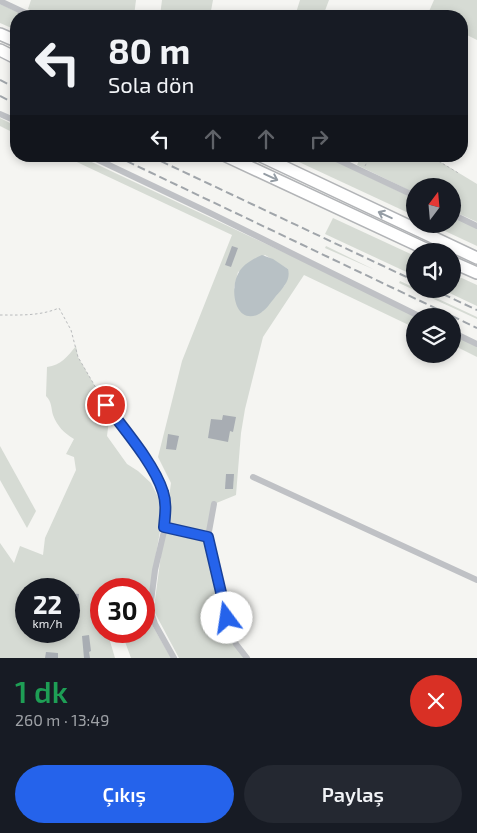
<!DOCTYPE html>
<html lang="tr">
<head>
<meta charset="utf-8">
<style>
	:root { --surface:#171b24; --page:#242831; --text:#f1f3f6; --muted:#9ea1a6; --accent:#2563eb }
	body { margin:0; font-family:"Exo 2",sans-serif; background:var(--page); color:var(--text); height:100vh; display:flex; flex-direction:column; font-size:19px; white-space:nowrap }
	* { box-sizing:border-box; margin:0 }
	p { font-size:16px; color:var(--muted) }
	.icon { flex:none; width:28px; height:28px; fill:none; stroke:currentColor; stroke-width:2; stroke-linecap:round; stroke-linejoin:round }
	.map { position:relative; height:658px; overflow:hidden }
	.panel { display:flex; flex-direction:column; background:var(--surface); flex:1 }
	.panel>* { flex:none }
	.banner { position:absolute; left:10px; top:10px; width:458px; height:152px; border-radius:20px; box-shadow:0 2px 8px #0003; background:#171b24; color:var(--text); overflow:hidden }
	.needle { width:32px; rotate:16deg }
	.buttons { position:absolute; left:406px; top:178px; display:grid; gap:10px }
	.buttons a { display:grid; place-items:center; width:55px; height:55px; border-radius:50%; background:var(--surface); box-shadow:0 2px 8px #0003; font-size:25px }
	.speed { position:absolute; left:15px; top:578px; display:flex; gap:10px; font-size:25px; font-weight:700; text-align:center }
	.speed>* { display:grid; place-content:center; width:65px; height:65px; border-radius:50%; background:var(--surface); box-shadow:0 2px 8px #0003; line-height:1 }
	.speed small { font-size:12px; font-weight:400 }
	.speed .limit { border:8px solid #d22; background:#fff; color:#111 }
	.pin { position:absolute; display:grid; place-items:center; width:42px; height:42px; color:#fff; margin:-21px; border:2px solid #fff; border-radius:50%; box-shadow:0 1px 5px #0007 }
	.me { position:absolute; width:55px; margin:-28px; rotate:346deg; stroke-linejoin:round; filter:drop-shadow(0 0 4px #0008) }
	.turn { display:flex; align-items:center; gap:18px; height:105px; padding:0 15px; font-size:22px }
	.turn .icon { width:65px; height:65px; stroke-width:2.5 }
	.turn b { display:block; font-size:35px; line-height:42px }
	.lanes { display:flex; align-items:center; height:48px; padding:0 15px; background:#0003; justify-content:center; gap:25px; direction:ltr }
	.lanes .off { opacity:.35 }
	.round { display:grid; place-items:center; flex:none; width:52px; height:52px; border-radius:26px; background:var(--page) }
	.summary { display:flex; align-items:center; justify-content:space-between; height:85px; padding:0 15px }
	h1 { font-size:30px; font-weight:600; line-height:38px; color:#1e9e55 }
	.primary-button { display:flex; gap:10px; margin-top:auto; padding:10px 15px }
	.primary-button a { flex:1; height:58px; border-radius:30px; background:var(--accent); color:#fff; font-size:20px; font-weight:600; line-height:58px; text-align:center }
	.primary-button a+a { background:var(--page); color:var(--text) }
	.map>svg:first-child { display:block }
	.green { fill:#d6dbd4; fill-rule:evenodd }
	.water { fill:#b8c1c5 }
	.building { fill:#a8adb3 }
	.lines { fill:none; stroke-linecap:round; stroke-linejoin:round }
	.highway-casing { stroke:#b2b4b7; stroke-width:14 }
	.path { stroke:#b8babc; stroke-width:1; stroke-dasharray:2.5 2.5; stroke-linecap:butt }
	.lane { stroke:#bfc1c5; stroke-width:3 }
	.street { stroke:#bfc1c5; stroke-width:6 }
	.highway { stroke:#fff; stroke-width:11 }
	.rail { stroke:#a0a5aa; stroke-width:2; stroke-dasharray:8 4; stroke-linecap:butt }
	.oneway { stroke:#959da5 }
	.route-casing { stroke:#184099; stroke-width:12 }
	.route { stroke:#2563eb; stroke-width:9 }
</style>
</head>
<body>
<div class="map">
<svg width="477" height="658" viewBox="0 0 477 658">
	<rect width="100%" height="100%" fill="#f5f5f2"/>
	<!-- green -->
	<g class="green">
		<path d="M 31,0 L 136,0 L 134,16 L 42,16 L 28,9 Z"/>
		<path d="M 162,0 L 213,0 L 210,16 L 160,16 Z"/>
		<path d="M 300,0 L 329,0 L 323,16 L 295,16 Z"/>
		<path d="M 434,0 L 477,0 L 477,40 L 461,32 L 461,16 L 427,16 Z"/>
		<path d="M 0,4 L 26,16 L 16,16 L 16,30 L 0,23 Z"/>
		<path d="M 0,118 L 16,126 L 16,134 L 0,126 Z"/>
		<path d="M 64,156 L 79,156 L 311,265 L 415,316 L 415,328 L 304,275 L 263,337 L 245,409 L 241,433 L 236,495 L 214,504 L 208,537 L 165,527 L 171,483 L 158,457 L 182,361 L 232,235 ZM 265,255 L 288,269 L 285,285 L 262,312 L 234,288 L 238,272 Z"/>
		<path d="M 286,156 L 325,156 L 415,199 L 415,216 Z"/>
		<path d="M 361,156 L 431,156 L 477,184 L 477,222 L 453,211 L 452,186 L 415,186 L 415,193 L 359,166 L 357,165 Z"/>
		<path d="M 453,216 L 477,228 L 477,246 L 430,224 L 452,224 Z"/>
		<path d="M 333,218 L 415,256 L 415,276 L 325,234 Z"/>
		<path d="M 326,246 L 375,270 L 325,248 Z"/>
		<path d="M 453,274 L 477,285 L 477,306 L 441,289 L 452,289 Z"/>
		<path d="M 400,281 L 477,317 L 477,319 L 399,283 Z"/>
		<path d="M 452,332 L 477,344 L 477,357 L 453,345 Z"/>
		<path d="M 76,346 L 78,357 L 106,405 L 104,412 L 109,420 L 107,436 L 127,464 L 138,471 L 151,483 L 160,501 L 163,514 L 147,606 L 151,623 L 171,658 L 131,658 L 124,639 L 133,635 L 132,631 L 144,631 L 144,589 L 101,589 L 101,599 L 97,599 L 101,613 L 101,631 L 107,631 L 115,658 L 0,658 L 0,543 L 14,563 L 20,546 L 43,555 L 45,538 L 76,470 L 74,457 L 66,454 L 74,439 C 64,433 57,426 53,415 C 51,408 52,402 46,396 L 47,367 C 61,365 67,357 76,346 ZM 26,589 L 69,589 L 69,631 L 26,631 Z"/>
		<path d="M 0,446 L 36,511 L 27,528 L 0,480 Z"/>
		<path d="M 166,530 L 202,539 L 208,548 L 227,629 L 244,658 L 179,658 L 155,613 L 154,607 L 161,555 Z"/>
	</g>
	<!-- water -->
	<path class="water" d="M 262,255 L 273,259 L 288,269 C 291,280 283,288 276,296 C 271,302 265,312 257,315 C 234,323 230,288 238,274 C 242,265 253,259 262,255 Z"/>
	<!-- building -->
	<g class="building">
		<path d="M 232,246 L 238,248 L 231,267 L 225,265 Z"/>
		<path d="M 223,415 L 236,417 L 233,432 L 230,431 L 228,442 L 208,438 L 211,419 L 222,420 Z"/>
		<path d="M 168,434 L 179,436 L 176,450 L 166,449 Z"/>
		<path d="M 226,474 L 234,474 L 233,489 L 225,489 Z"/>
		<path d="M 69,593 L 79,594 L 77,614 L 69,614 Z"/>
		<path d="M 46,631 L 57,631 L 56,640 L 46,640 Z"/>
		<path d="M 89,635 L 91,651 L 89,652 L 90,658 L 84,658 L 82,636 Z"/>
		<path d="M 46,652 L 58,653 L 58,658 L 45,658 Z"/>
	</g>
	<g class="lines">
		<defs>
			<g id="highway">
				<path d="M 0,34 L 16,41"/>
				<path d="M 0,50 L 16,58"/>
				<path d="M 226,156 L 430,251"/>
				<path d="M 261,156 L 477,258"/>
				<path d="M 452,262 L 477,273"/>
			</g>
		</defs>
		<!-- highway casing -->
		<use href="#highway" class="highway-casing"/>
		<!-- path -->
		<g class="path">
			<path d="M 430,156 L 460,174"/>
			<path d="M 365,166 L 370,156"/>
			<path d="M 0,315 C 21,315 40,316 59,308 L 71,330 L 78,357 L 103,400"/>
		</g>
		<!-- lane -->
		<path class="lane" d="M 106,405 C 124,429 155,465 163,492 C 167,504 165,515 165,527"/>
		<!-- street -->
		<g class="street">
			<path d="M 0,1 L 32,16"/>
			<path d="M 0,114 L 16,121"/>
			<path d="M 90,156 L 210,213 L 419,316"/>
			<path d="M 330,156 L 415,196"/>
			<path d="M 452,214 L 477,226"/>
			<path d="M 452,332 L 477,344"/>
			<path d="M 253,477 L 477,580"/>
			<path d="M 214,504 L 208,537 L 231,633 L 236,644 L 247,658"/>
			<path d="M 174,658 L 155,624 L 150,609 L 155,570 L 165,527 L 208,537"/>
		</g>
		<!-- highway -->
		<use href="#highway" class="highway"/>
		<!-- rail -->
		<g class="rail">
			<path d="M 0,80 L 16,88"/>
			<path d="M 0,96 L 16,104"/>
			<path d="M 116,156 L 477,328"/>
			<path d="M 150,156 L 415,281"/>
			<path d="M 432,289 L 477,310"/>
		</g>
	</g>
	<!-- one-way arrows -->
	<defs><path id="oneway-shaft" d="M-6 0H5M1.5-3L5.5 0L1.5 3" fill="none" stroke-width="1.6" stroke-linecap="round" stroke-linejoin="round" transform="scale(1.25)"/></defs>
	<g class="oneway">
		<use href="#oneway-shaft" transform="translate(271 177) rotate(25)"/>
		<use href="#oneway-shaft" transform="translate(385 215) rotate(-155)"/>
	</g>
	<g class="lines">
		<defs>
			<path id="route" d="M 106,405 C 124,429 155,465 163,492 C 167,504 165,515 164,527 L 208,537 L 227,618"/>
		</defs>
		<!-- route casing -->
		<use href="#route" class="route-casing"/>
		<!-- route -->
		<use href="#route" class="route"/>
	</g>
</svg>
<div class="buttons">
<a><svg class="needle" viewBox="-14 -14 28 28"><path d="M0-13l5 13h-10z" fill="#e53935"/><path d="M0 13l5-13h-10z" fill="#9ea1a6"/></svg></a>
<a><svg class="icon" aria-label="sound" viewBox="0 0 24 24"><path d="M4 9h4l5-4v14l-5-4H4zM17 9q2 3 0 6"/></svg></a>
<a><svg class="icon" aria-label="layers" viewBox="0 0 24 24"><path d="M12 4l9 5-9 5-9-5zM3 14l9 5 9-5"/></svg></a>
</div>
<div class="speed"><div>22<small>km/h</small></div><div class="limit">30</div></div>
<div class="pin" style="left:106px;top:405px;background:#d93025"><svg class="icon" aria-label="arrive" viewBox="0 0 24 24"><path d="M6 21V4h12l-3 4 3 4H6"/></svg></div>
<svg class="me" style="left:227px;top:618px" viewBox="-20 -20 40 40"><circle r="19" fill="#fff"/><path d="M0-13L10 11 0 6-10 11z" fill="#2563eb"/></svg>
<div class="banner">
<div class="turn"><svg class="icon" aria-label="left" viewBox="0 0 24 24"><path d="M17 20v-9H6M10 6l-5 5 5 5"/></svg><div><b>80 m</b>Sola dön</div></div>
<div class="lanes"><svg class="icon" aria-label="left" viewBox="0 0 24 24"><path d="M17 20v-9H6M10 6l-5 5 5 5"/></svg><svg class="icon off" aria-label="ahead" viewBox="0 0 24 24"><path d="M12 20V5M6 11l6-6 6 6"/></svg><svg class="icon off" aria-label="ahead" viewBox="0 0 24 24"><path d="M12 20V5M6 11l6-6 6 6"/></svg><svg class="icon off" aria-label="right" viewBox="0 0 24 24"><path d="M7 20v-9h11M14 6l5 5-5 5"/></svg></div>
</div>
</div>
<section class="panel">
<div class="summary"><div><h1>1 dk</h1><p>260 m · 13:49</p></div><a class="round" style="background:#d93025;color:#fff"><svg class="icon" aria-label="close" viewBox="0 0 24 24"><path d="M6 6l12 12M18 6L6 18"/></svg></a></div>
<div class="primary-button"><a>Çıkış</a><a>Paylaş</a></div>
</section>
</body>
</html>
